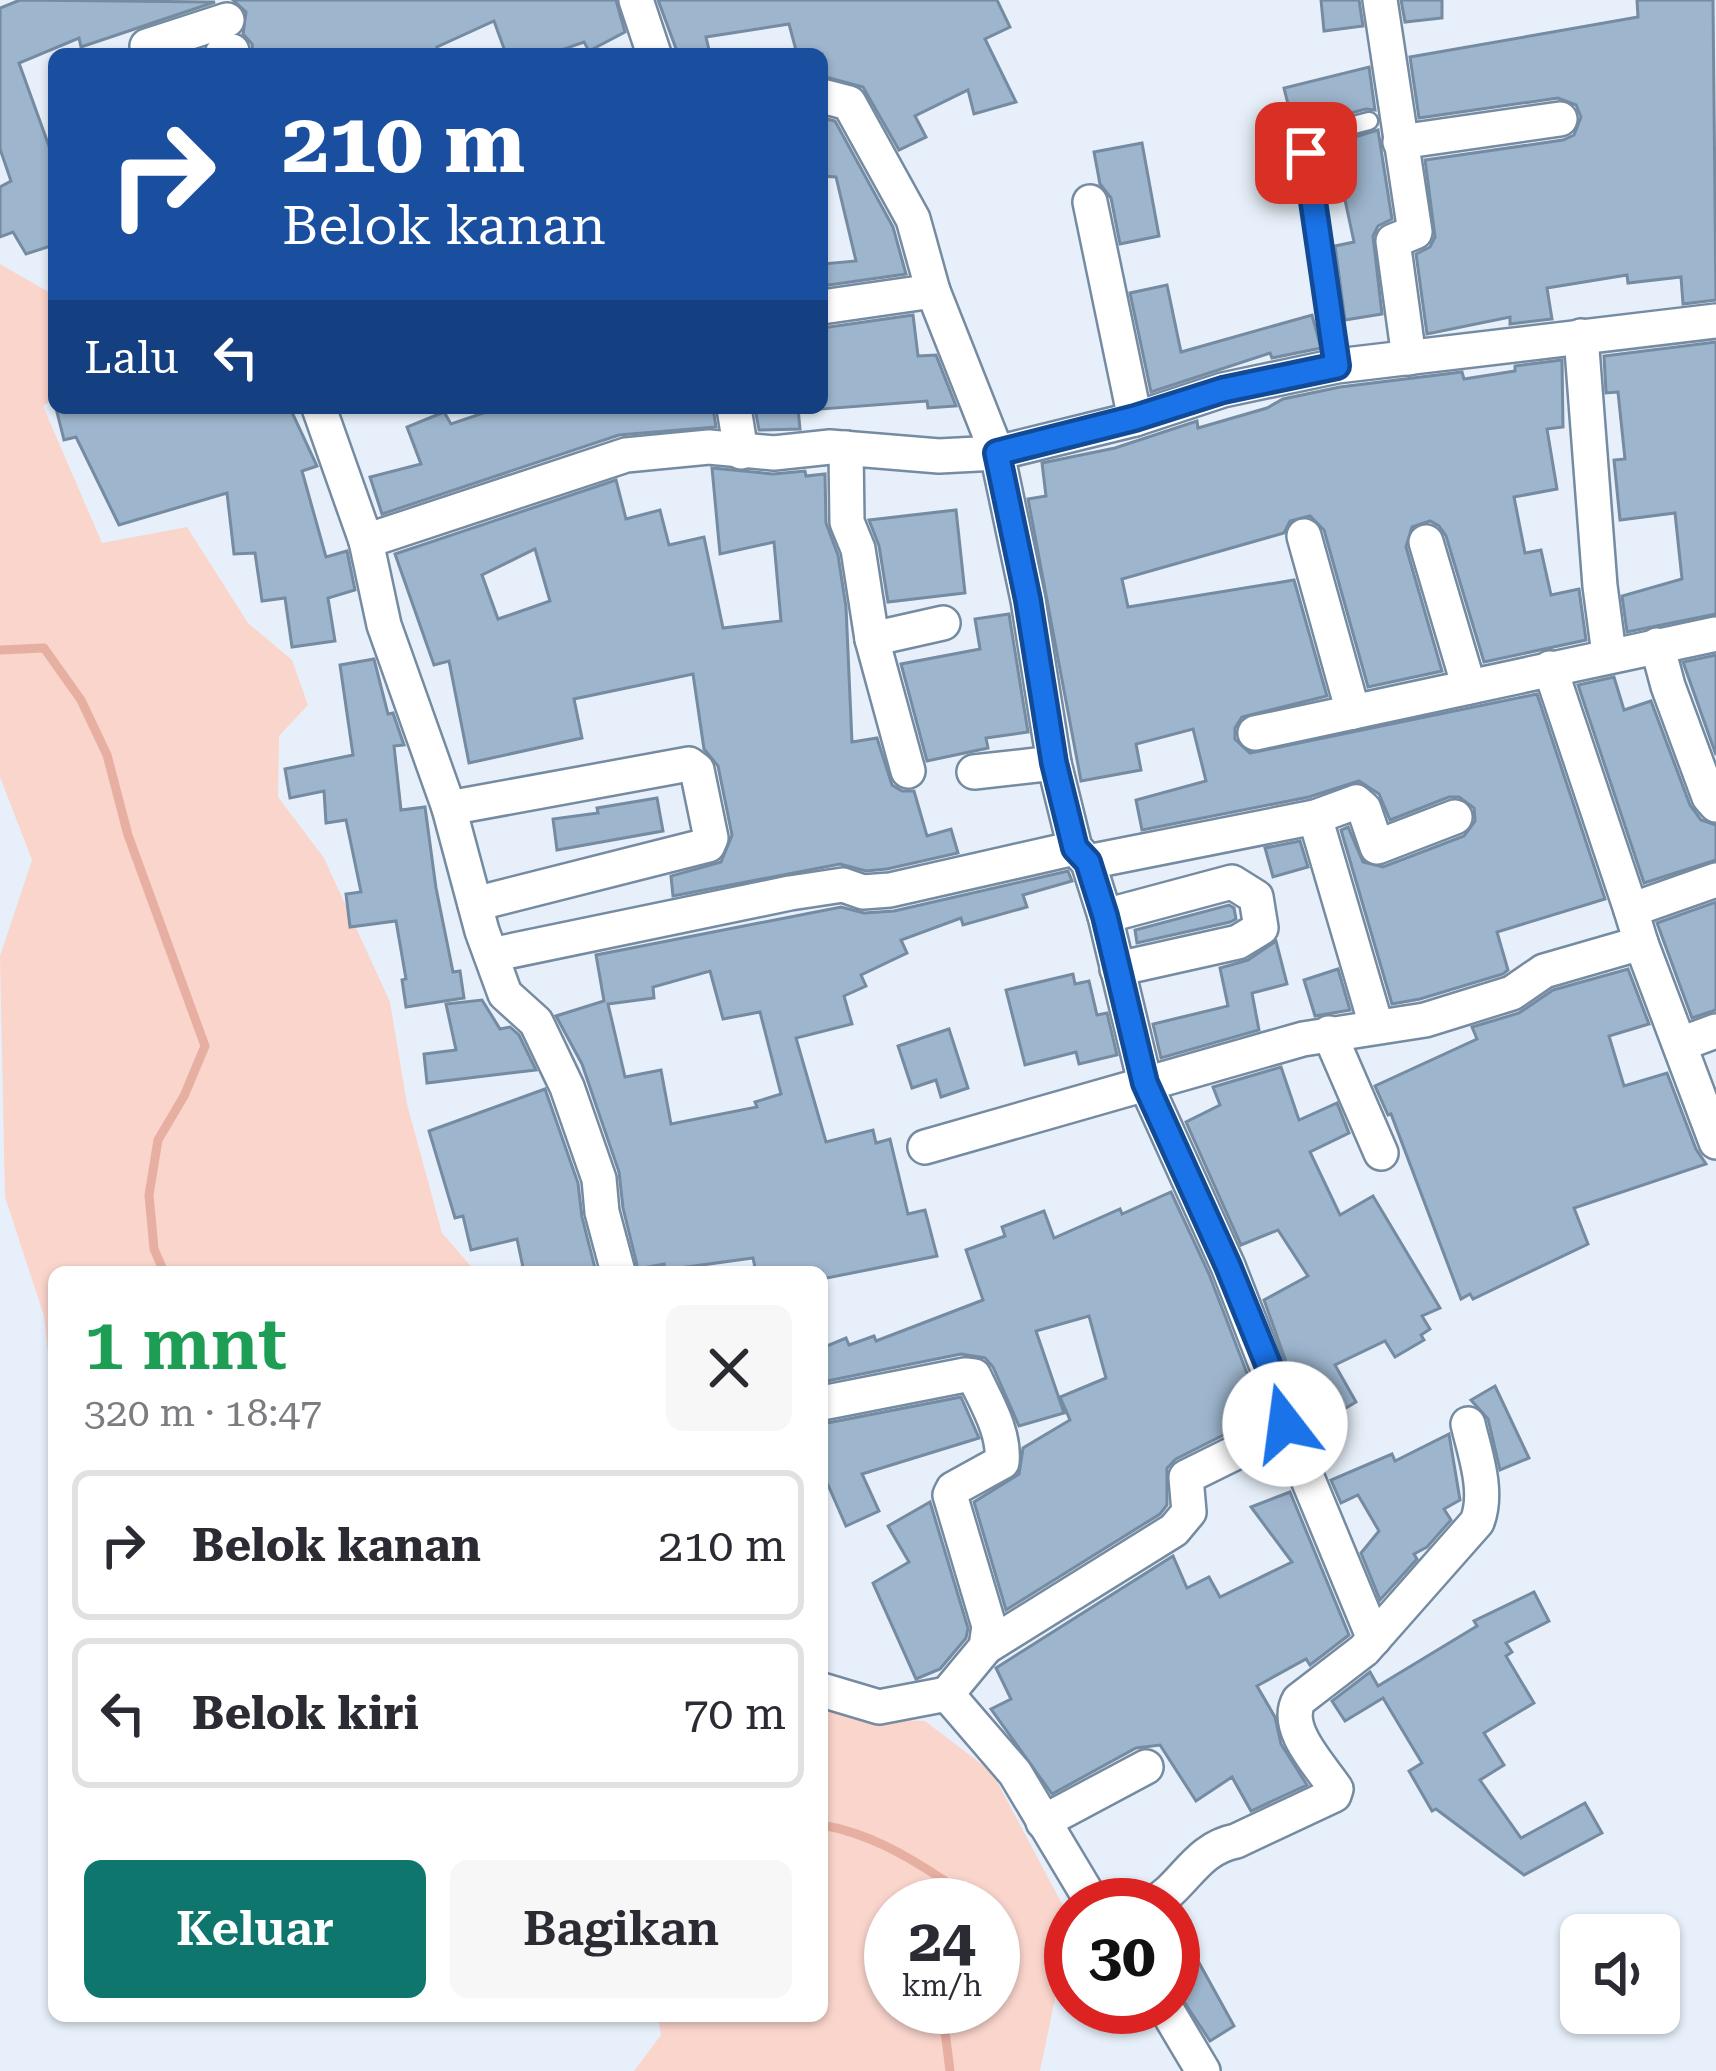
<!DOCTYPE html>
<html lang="id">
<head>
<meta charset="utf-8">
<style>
	:root { --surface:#fff; --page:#f7f7f7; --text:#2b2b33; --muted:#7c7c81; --line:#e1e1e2; --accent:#0f766e }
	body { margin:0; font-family:"Roboto Serif",serif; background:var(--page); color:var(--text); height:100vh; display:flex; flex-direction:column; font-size:45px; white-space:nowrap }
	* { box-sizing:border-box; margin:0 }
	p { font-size:39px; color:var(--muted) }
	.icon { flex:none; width:66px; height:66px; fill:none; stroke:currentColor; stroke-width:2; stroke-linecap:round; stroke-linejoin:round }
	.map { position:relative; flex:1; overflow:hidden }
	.details { position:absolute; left:48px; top:1266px; width:780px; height:756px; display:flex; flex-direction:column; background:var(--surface); border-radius:18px; box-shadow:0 3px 9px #0004 }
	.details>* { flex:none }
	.top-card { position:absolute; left:48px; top:48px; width:780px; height:366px; border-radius:18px; box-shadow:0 3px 9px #0004; background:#1a4fa0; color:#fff; overflow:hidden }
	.controls { position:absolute; left:1560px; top:1914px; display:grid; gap:24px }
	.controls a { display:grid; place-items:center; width:120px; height:120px; border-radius:18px; background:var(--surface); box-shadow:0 3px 9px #0004; font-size:60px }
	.speed { position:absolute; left:864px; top:1878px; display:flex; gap:24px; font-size:60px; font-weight:700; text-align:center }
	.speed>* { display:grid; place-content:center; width:156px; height:156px; border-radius:50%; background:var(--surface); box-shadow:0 3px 9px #0004; line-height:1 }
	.speed small { font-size:30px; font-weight:400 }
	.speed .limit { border:18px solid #d22; background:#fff; color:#111 }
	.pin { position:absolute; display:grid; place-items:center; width:102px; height:102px; color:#fff; margin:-51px; border-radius:24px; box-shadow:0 6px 18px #0006 }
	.me { position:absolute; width:132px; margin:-66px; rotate:345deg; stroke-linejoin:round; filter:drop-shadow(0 0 9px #0008) }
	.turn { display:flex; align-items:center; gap:42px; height:252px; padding:0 36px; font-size:54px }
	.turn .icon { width:156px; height:156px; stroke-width:2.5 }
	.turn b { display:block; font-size:84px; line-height:102px }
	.then { display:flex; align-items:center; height:114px; padding:0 36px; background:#0003; gap:24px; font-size:45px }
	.round { display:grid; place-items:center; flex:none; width:126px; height:126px; border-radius:18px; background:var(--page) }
	.headline { display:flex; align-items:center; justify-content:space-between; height:204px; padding:0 36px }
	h1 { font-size:72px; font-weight:600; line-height:90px; color:#1e9e55 }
	.primary-button { display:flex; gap:24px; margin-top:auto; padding:24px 36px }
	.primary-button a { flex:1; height:138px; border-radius:18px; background:var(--accent); color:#fff; font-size:48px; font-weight:600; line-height:138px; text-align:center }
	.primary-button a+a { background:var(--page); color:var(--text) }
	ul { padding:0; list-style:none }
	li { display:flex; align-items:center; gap:36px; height:150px; margin:0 24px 18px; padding:0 12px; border:6px solid var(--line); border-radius:18px }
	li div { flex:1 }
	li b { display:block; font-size:45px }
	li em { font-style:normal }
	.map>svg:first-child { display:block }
	.green { fill:#fad5cc; fill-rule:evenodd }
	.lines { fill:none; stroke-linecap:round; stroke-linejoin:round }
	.stream { stroke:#e7afa1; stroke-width:9 }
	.building { fill:#9db5cd; stroke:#748ba1; stroke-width:3; fill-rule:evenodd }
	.lane-casing { stroke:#758ba2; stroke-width:21 }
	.street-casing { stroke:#758ba2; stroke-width:38 }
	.lane { stroke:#fff; stroke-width:16 }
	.street { stroke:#fff; stroke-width:33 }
	.route-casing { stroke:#114b97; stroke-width:30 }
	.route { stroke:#1a73e8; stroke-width:21 }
</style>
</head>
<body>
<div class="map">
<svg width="1716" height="2071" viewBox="0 0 1716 2071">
	<rect width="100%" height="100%" fill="#e7f0fa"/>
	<!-- green -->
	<g class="green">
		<path d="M 0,264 L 54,295 L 54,399 L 43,406 L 102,543 L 187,527 L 248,623 L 292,660 L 308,705 L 279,736 L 278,797 L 324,858 L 390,1002 L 407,1104 L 442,1233 L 476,1272 L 54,1272 L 54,1403 L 44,1316 L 5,1197 L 0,956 L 32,860 L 0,777 Z"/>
		<path d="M 822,1703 L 853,1718 L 925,1721 L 992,1772 L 1071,1921 L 1040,2071 L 634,2071 L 661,2035 L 658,2016 L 822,2016 ZM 891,1905 L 993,1905 L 993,2007 L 891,2007 Z"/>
	</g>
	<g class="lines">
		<!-- stream -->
		<g class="stream">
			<path d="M 0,650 L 44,648 L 81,700 L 107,755 L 128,835 L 205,1046 L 184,1096 L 158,1140 L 149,1195 L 154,1249 L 164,1272"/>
			<path d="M 822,1825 C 868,1833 906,1855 945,1881 L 948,1905"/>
			<path d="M 942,2007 L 950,2071"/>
		</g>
	</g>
	<!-- building -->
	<g class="building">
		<path d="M 20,0 L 215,2 L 81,47 L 79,38 L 19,63 L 54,160 L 54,245 L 26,254 L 13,232 L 0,237 L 0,187 L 11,181 L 0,149 L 0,8 Z"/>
		<path d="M 233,0 L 616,0 L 625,32 L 589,51 L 584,42 L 550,54 L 506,54 L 494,21 L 437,47 L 440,54 L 253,54 L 252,44 L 243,34 L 246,12 Z"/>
		<path d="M 658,0 L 997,0 L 1010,27 L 985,39 L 1016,102 L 974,114 L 968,90 L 915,116 L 926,137 L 899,150 L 863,87 L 822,76 L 822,54 L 797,54 L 789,24 L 706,37 L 710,54 L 678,54 Z"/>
		<path d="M 1321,0 L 1359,0 L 1363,26 L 1324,31 Z"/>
		<path d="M 1401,0 L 1442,0 L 1442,18 L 1405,22 Z"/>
		<path d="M 1637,0 L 1713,0 L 1716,300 L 1683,304 L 1681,277 L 1628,283 L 1627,275 L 1547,288 L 1552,319 L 1510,324 L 1510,317 L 1427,334 L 1416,254 L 1430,247 L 1435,237 L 1425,160 L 1563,140 L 1574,135 L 1581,117 L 1576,105 L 1558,98 L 1419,118 L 1410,57 L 1638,17 Z"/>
		<path d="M 1369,67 L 1375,110 L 1366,109 L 1294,128 L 1284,88 Z"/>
		<path d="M 822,118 L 835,121 L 893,227 L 906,274 L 822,286 L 822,264 L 856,261 L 836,177 L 822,176 Z"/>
		<path d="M 1378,130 L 1392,219 L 1378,226 L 1373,236 L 1382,314 L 1345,320 L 1335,246 L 1354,242 L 1345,200 L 1337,201 L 1328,145 Z"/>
		<path d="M 1142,143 L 1159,236 L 1120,244 L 1111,198 L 1100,184 L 1094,152 Z"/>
		<path d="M 1167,285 L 1181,352 L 1312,315 L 1321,348 L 1272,358 L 1270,353 L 1151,392 L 1130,293 Z"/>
		<path d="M 913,315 L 918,356 L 936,355 L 956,406 L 928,408 L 927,401 L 822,409 L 822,328 Z"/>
		<path d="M 1716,342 L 1716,614 L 1627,632 L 1622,596 L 1682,579 L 1675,513 L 1620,520 L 1614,460 L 1625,459 L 1618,392 L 1606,393 L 1604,356 Z"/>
		<path d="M 1562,360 L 1563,427 L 1547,429 L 1557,489 L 1514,497 L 1525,553 L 1541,550 L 1551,595 L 1579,589 L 1586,640 L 1484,662 L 1446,536 L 1439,526 L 1430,521 L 1412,527 L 1406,547 L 1442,671 L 1368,687 L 1324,530 L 1310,516 L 1290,521 L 1284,533 L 1122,579 L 1128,607 L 1294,580 L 1327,696 L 1242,717 L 1235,728 L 1235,739 L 1250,753 L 1537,694 L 1605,899 L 1497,932 L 1508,970 L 1503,974 L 1420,999 L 1392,1004 L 1341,830 L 1348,827 L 1363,862 L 1383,867 L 1464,836 L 1475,821 L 1474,808 L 1459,797 L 1449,797 L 1390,820 L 1379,794 L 1359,781 L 1309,797 L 1142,830 L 1136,800 L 1206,781 L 1193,729 L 1136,744 L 1141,770 L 1081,781 L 1028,499 L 1046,496 L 1042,463 L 1115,448 L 1197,421 L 1198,428 L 1267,408 L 1283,399 L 1340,387 L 1462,372 L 1464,379 L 1515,371 L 1515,366 Z"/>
		<path d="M 56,408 L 290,408 L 317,466 L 302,471 L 326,557 L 347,551 L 355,590 L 328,598 L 335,641 L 292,647 L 285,598 L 262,601 L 255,553 L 234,554 L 227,493 L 119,525 L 76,437 L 64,440 Z"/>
		<path d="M 498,408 L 713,408 L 716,427 L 619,435 L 382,514 L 370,477 L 421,464 L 407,427 L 444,412 L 451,424 Z"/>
		<path d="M 755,408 L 798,408 L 800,429 L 759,430 Z"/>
		<path d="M 712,468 L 773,474 L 805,471 L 806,476 L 825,474 L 826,523 L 838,555 L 846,607 L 852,742 L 877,738 L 892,785 L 902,791 L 914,791 L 927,836 L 951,829 L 958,853 L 887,869 L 866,871 L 840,864 L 673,896 L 671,876 L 721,862 L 732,835 L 718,766 L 704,749 L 693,674 L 574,699 L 582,738 L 469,763 L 449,661 L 434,665 L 395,554 L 616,480 L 626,519 L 660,510 L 669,545 L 704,537 L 723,628 L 781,621 L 774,542 L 720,554 ZM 535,549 L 550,601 L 498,619 L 482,575 Z"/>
		<path d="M 956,510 L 965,593 L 888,602 L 879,546 L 869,520 Z"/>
		<path d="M 1009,614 L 1028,732 L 986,738 L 988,748 L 927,761 L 901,664 L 980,649 L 975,619 Z"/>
		<path d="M 1716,655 L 1716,755 L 1683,662 Z"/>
		<path d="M 374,659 L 388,714 L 393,713 L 404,745 L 394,746 L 401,810 L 425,807 L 436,888 L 453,972 L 460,971 L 464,998 L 406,1007 L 402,980 L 406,979 L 396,921 L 350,927 L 346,894 L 361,892 L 346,820 L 326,823 L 324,791 L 290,798 L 285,769 L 353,755 L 340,665 Z"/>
		<path d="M 1614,677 L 1624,710 L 1651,701 L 1690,805 L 1701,820 L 1716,825 L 1716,860 L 1644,883 L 1578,685 Z"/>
		<path d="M 657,798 L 663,831 L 557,850 L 553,819 L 598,813 L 597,808 Z"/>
		<path d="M 1300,841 L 1308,867 L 1273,877 L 1265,848 Z"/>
		<path d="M 1068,871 L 1072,881 L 1023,895 L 1027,907 L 963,925 L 961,918 L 901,940 L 907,953 L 861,975 L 866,986 L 844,996 L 852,1024 L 796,1038 L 826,1142 L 873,1130 L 876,1143 L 890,1139 L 908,1214 L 925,1210 L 937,1256 L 822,1279 L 822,1272 L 756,1272 L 753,1258 L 665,1270 L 664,1264 L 638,1269 L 623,1208 L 619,1172 L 582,1064 L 556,1016 L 604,1001 L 596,955 L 841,907 L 864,913 L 894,911 ZM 710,971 L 723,1019 L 760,1012 L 781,1094 L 755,1102 L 757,1107 L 671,1124 L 661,1070 L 625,1077 L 608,1004 L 654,998 L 653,987 Z"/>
		<path d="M 1716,902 L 1716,1010 L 1692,1018 L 1657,923 Z"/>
		<path d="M 1229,905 L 1234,908 L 1236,919 L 1230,922 L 1137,943 L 1135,930 Z"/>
		<path d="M 1276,941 L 1287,984 L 1252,993 L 1259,1030 L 1161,1058 L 1153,1024 L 1228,1006 L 1220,968 L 1248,960 Z"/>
		<path d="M 1338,969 L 1350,1010 L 1315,1016 L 1304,980 Z"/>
		<path d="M 1628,969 L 1649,1024 L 1609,1036 L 1624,1086 L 1667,1073 L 1696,1149 L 1706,1164 L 1574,1208 L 1588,1244 L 1473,1299 L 1470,1294 L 1461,1299 L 1391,1114 L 1388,1115 L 1375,1086 L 1477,1039 L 1472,1027 L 1519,1013 L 1553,990 Z"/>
		<path d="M 1073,974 L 1075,984 L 1089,981 L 1097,1015 L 1107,1013 L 1117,1055 L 1079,1064 L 1076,1052 L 1025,1065 L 1006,990 Z"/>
		<path d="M 482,1000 L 500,1029 L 510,1027 L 519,1035 L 536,1070 L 427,1083 L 424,1054 L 456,1050 L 446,1004 Z"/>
		<path d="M 949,1029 L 968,1088 L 941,1097 L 936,1080 L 912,1088 L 898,1046 Z"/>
		<path d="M 1281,1067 L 1299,1120 L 1337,1103 L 1349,1133 L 1310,1152 L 1340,1215 L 1373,1196 L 1440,1308 L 1422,1316 L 1430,1329 L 1421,1335 L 1424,1340 L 1395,1357 L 1385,1341 L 1335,1365 L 1356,1402 L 1310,1429 L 1264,1300 L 1308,1276 L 1278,1230 L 1241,1245 L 1186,1122 L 1220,1105 L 1213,1087 Z"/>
		<path d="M 545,1089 L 578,1183 L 582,1217 L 596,1272 L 524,1272 L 517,1239 L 471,1250 L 463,1216 L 455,1218 L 429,1131 Z"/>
		<path d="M 1171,1192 L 1209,1274 L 1263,1415 L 1176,1459 L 1167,1468 L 1167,1505 L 1160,1514 L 1006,1610 L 974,1502 L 1019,1474 L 1023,1448 L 1070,1420 L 1060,1397 L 1106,1378 L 1089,1316 L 1036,1331 L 1064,1413 L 1019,1426 L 993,1367 L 985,1358 L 961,1354 L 822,1382 L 822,1348 L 846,1338 L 849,1345 L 874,1336 L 876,1341 L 983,1300 L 966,1250 L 1005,1236 L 1002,1227 L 1044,1211 L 1054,1238 L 1120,1209 L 1122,1214 Z"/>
		<path d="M 1495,1386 L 1529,1458 L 1500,1470 L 1488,1419 L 1471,1400 Z"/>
		<path d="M 961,1397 L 979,1438 L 862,1474 L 879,1511 L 846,1526 L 828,1485 L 822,1488 L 822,1424 Z"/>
		<path d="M 1449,1434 L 1460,1500 L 1444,1509 L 1451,1520 L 1427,1547 L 1414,1554 L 1417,1559 L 1380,1600 L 1361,1553 L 1379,1531 L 1358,1495 L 1341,1503 L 1331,1480 L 1392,1454 L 1395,1461 Z"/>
		<path d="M 1290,1492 L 1349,1635 L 1310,1665 L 1306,1659 L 1257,1686 L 1275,1717 L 1281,1744 L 1307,1785 L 1251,1811 L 1232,1777 L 1196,1801 L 1160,1745 L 1136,1748 L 1052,1794 L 991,1709 L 1011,1699 L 996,1668 L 1173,1556 L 1187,1588 L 1209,1577 L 1220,1597 L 1292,1562 L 1251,1507 Z"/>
		<path d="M 930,1502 L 968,1628 L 966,1638 L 940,1669 L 916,1679 L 873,1583 L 909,1562 L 888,1526 Z"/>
		<path d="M 1534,1592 L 1549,1621 L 1506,1643 L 1512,1652 L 1506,1656 L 1534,1703 L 1484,1733 L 1504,1765 L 1480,1780 L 1521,1838 L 1585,1803 L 1602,1833 L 1524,1875 L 1436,1809 L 1432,1811 L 1409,1771 L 1422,1763 L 1383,1698 L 1345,1721 L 1332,1701 L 1370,1672 L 1378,1686 L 1477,1626 L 1474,1621 Z"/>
		<path d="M 1192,1950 L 1234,2026 L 1210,2041 L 1173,1985 L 1173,1961 Z"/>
	</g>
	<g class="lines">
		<defs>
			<path id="lane" d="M 1337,366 L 1307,142 L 1315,135 L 1369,121"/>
			<g id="street">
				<path d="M 636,0 L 654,54"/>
				<path d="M 1380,0 L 1415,232 L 1393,241 L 1409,358"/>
				<path d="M 147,46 L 227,20"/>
				<path d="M 222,54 L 232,51"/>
				<path d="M 822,96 L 849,103 L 913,219 L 933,291 L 822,307"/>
				<path d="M 1400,142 L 1560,119"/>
				<path d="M 1090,202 L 1135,419"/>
				<path d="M 933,291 L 997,453 L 1028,600 L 1054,763 L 1075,848 L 1088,862 L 1105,916 L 1145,1083 L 1228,1266 L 1286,1416 L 1285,1424 L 1275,1433 L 1186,1477 L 1189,1512 L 1174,1530 L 986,1647"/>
				<path d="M 1581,336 L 1600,586 L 1609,654"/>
				<path d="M 319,408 L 366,541 L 626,455 L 709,447 L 774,453 L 830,447 L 939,456 L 997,453 L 1135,419 L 1223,390 L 1337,366 L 1716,321"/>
				<path d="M 734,408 L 741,452"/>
				<path d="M 846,448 L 847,522 L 858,549 L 872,639 L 943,623"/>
				<path d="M 1304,536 L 1353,712"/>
				<path d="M 366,541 L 384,625 L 449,808 L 482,931 L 505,994 L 536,1022 L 567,1087 L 599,1179 L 602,1212 L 618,1272"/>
				<path d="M 1426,542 L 1469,687"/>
				<path d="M 872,639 L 908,771"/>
				<path d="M 1657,645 L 1668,686 L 1709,797 L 1716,805"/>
				<path d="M 1550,668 L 1631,910"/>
				<path d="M 1255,733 L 1716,634"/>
				<path d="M 974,772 L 1054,763"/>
				<path d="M 449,808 L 689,764 L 697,770 L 711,838 L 708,845 L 475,904"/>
				<path d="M 1088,862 L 1315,817"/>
				<path d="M 1105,916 L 1232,882 L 1256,897 L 1261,928 L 1238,942 L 1117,969"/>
				<path d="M 1641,943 L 1716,1142"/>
				<path d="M 491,955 L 790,893 L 843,885 L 863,892 L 890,890 L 1075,848"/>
				<path d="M 1376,1025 L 1315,817 L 1356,802 L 1364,809 L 1377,847 L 1455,817"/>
				<path d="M 1329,1033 L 1381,1153"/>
				<path d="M 1681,1044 L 1716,1031"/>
				<path d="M 925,1147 L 1303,1039 L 1425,1020 L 1512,993 L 1544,971 L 1641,943 L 1631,910 L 1716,880"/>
				<path d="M 822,1403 L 965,1375 L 974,1376 C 986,1402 1005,1432 1002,1462 L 953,1489 L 950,1495 L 989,1626 L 986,1647 L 947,1694"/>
				<path d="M 1285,1424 L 1374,1639"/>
				<path d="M 822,1690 L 879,1707 L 947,1694 L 1015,1773 L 1094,1905"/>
				<path d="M 1043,1822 L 1146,1767"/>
				<path d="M 1151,1905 C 1185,1886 1195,1849 1236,1841 L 1334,1795 L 1336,1789 C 1320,1765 1283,1728 1299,1700 L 1364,1650 L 1477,1522 C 1489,1492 1475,1454 1468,1424"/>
				<path d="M 1165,2007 L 1203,2071"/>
			</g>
		</defs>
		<!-- lane casing -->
		<use href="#lane" class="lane-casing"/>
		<!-- street casing -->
		<use href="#street" class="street-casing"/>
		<!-- lane -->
		<use href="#lane" class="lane"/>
		<!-- street -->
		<use href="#street" class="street"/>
	</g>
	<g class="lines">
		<defs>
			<path id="route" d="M 1285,1424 L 1285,1406 L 1228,1266 L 1145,1083 L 1105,916 L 1088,862 L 1075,848 L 1054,763 L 1028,600 L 997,453 L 1135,418 L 1223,390 L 1337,366 L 1306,153"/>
		</defs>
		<!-- route casing -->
		<use href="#route" class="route-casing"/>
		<!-- route -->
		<use href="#route" class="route"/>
	</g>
</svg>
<div class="controls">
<a><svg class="icon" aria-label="sound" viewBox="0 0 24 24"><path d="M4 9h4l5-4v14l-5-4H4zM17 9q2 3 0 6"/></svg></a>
</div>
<div class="speed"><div>24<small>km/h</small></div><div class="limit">30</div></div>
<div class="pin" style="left:1306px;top:153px;background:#d93025"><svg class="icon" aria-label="arrive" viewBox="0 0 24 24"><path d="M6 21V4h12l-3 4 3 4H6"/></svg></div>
<svg class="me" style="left:1285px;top:1424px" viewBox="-20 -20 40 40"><circle r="19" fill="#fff"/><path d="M0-13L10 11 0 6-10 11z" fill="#1a73e8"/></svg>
<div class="top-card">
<div class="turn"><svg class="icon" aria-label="right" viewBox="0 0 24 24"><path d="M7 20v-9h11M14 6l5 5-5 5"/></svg><div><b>210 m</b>Belok kanan</div></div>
<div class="then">Lalu<svg class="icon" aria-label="left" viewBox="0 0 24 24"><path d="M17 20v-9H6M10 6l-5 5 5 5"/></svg></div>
</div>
<section class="details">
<div class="headline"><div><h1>1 mnt</h1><p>320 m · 18:47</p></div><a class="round"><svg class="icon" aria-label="close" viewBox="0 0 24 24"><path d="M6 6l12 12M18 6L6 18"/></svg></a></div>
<ul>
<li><svg class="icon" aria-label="right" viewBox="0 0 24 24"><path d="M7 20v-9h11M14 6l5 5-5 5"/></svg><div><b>Belok kanan</b></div><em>210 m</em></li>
<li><svg class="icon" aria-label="left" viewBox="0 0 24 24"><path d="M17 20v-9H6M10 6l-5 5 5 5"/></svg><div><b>Belok kiri</b></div><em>70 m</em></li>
</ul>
<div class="primary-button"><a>Keluar</a><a>Bagikan</a></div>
</section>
</div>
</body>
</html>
